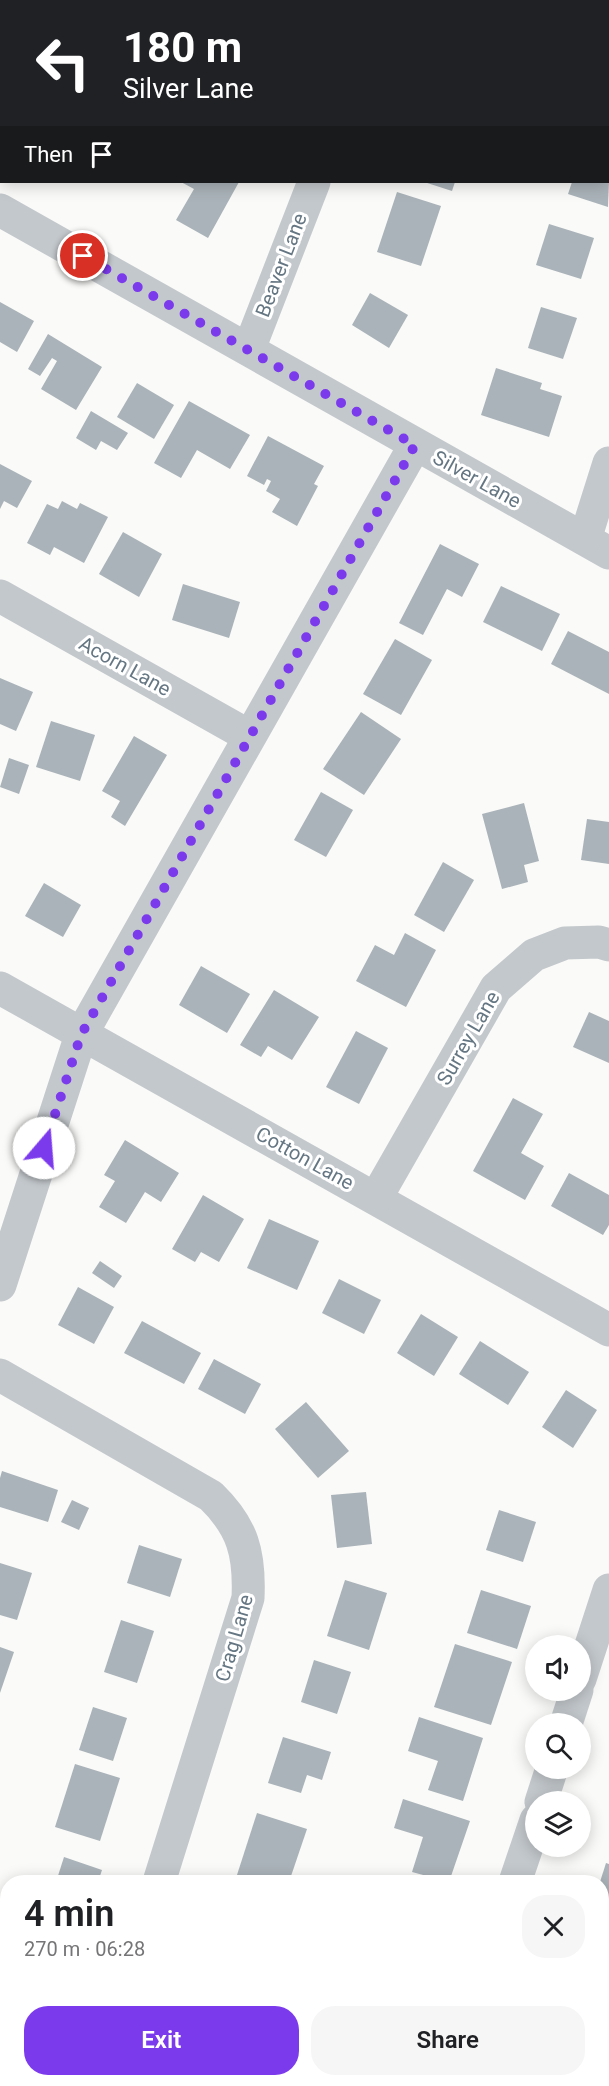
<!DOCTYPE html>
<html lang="en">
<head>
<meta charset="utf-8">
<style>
	:root { --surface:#fff; --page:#f6f6f6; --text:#202124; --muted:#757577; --accent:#7c3aed }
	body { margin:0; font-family:Roboto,sans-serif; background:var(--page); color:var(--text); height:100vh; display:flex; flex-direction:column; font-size:22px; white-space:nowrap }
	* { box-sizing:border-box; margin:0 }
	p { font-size:20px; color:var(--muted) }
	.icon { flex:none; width:33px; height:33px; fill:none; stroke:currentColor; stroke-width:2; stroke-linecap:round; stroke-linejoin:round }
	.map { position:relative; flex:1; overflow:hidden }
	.side { position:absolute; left:0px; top:1875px; width:609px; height:212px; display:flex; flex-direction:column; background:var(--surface); border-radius:24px 24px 0 0; box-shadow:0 3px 15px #0003 }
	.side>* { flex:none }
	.top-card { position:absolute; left:0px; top:0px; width:609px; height:183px; box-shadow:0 3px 15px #0003; background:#202124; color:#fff; overflow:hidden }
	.buttons { position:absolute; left:525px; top:1635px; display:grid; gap:12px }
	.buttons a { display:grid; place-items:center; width:66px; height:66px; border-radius:50%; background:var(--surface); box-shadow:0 3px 15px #0003; font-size:30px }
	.pin { position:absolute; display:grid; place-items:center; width:51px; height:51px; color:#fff; margin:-26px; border:3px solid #fff; border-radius:50%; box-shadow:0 2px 6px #0007 }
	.me { position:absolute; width:66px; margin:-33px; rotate:18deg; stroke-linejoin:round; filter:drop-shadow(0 0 4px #0008) }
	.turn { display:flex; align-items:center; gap:21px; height:126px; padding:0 24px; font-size:27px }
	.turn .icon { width:78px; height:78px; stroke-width:2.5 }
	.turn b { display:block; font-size:42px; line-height:51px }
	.then { display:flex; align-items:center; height:57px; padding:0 24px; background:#0003; gap:12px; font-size:22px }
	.round { display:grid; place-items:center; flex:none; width:63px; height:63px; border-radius:24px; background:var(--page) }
	.overview { display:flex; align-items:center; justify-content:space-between; height:102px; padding:0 24px }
	h1 { font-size:36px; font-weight:600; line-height:45px }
	.action { display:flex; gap:12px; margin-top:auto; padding:12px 24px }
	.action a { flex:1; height:69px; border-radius:24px; background:var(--accent); color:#fff; font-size:24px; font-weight:600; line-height:69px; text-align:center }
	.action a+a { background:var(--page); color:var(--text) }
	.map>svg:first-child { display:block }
	.building { fill:#aab3b9 }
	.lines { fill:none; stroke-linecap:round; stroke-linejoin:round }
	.minor { stroke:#c3c8cc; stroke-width:33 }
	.route { stroke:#7c3aed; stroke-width:10; stroke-dasharray:0 18 }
	.labels { text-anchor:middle; stroke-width:6; stroke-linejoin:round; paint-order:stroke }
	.street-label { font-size:20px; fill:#657683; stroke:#fff }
</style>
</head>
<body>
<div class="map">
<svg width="609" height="2086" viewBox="0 0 609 2086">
	<rect width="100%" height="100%" fill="#fafaf8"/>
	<!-- building -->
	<g class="building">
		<path d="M 181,182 L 239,182 L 208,238 L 176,220 L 194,189 Z"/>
		<path d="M 424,182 L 455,182 L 452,191 Z"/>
		<path d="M 572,182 L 609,182 L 608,207 L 568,194 Z"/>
		<path d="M 397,192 L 441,206 L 421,266 L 377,252 Z"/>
		<path d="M 549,224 L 594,238 L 581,279 L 536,265 Z"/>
		<path d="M 370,293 L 408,315 L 389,348 L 352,325 Z"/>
		<path d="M 0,302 L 34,321 L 17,352 L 0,342 Z"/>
		<path d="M 541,307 L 577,318 L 563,359 L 528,348 Z"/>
		<path d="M 48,334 L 102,367 L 76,410 L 41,389 L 57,361 L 52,358 L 40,376 L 28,369 Z"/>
		<path d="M 496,368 L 542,383 L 540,389 L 562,396 L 549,437 L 481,415 Z"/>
		<path d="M 137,383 L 174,405 L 154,439 L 117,417 Z"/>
		<path d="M 189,401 L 250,435 L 230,469 L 197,450 L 181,478 L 154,463 Z"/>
		<path d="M 91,411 L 128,433 L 117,450 L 101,441 L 96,450 L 76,438 Z"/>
		<path d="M 268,436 L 324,466 L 314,484 L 318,486 L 297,526 L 272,512 L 280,499 L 266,491 L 271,481 L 267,479 L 264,485 L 247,476 Z"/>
		<path d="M 0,464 L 32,481 L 17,508 L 4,501 L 0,509 Z"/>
		<path d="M 62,501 L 77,509 L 80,503 L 108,517 L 84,563 L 54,547 L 50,555 L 27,543 L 47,504 L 58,509 Z"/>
		<path d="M 123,532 L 162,554 L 139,597 L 99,574 Z"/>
		<path d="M 440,544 L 479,564 L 462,597 L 447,589 L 423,635 L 399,623 Z"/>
		<path d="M 183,584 L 240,602 L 229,638 L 172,620 Z"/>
		<path d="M 501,586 L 560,614 L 542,651 L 483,622 Z"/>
		<path d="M 568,631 L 609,652 L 609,694 L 551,664 Z"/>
		<path d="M 395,639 L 432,660 L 401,715 L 363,694 Z"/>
		<path d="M 0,678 L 33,692 L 16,731 L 0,724 Z"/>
		<path d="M 361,712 L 401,739 L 364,795 L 323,769 Z"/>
		<path d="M 51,721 L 95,735 L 80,781 L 36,767 Z"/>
		<path d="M 134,736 L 167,755 L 125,826 L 111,817 L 120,801 L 102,791 Z"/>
		<path d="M 9,758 L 29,765 L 19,794 L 0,787 Z"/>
		<path d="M 321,792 L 353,810 L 326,857 L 294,840 Z"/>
		<path d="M 524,803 L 539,861 L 524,865 L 528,882 L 502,889 L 482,814 Z"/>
		<path d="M 587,819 L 609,822 L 609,864 L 581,860 Z"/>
		<path d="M 443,862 L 474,880 L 444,932 L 414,915 Z"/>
		<path d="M 44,883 L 81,905 L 63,937 L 25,916 Z"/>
		<path d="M 405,933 L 436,950 L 406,1007 L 356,981 L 375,945 L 394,955 Z"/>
		<path d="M 201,966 L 250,994 L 227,1033 L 179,1005 Z"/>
		<path d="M 274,990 L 319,1017 L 292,1060 L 268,1046 L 261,1057 L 240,1045 Z"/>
		<path d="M 589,1012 L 609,1021 L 609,1063 L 573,1047 Z"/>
		<path d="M 356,1031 L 388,1048 L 359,1104 L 326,1087 Z"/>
		<path d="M 513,1098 L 543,1114 L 521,1153 L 544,1166 L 525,1200 L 473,1171 Z"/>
		<path d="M 125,1140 L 179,1173 L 161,1202 L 145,1192 L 126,1223 L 99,1207 L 115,1181 L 104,1175 Z"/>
		<path d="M 569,1173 L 609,1195 L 609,1225 L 603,1235 L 551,1206 Z"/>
		<path d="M 203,1195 L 244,1219 L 219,1262 L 201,1252 L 195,1262 L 172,1249 Z"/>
		<path d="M 269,1219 L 319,1241 L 297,1290 L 247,1268 Z"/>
		<path d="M 100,1261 L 122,1276 L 114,1288 L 92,1273 Z"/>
		<path d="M 339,1279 L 381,1300 L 364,1334 L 322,1313 Z"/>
		<path d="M 78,1287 L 114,1307 L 94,1344 L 58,1325 Z"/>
		<path d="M 421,1314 L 458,1337 L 434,1376 L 397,1353 Z"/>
		<path d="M 142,1321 L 201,1353 L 184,1384 L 124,1353 Z"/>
		<path d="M 480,1341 L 529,1372 L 508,1405 L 459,1374 Z"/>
		<path d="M 214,1359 L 261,1384 L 245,1414 L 198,1389 Z"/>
		<path d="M 566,1390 L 597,1410 L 573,1448 L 542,1427 Z"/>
		<path d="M 306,1402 L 349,1451 L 318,1478 L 275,1429 Z"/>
		<path d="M 2,1471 L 58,1490 L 48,1522 L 0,1507 L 0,1478 Z"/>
		<path d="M 366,1492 L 372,1544 L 337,1548 L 331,1495 Z"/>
		<path d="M 72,1500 L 89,1508 L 79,1530 L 61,1522 Z"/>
		<path d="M 499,1510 L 536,1522 L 523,1562 L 486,1550 Z"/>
		<path d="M 139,1545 L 182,1559 L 170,1597 L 127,1583 Z"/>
		<path d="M 0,1563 L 32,1573 L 17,1620 L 0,1615 Z"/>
		<path d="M 345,1580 L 387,1593 L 369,1650 L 327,1636 Z"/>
		<path d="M 481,1590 L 531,1606 L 517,1649 L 467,1633 Z"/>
		<path d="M 121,1620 L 154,1631 L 137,1683 L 104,1672 Z"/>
		<path d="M 455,1644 L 512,1662 L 491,1725 L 434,1707 Z"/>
		<path d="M 0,1647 L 14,1652 L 0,1693 Z"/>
		<path d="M 314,1660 L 351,1672 L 337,1714 L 301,1702 Z"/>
		<path d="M 93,1707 L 127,1718 L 113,1761 L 79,1750 Z"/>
		<path d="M 419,1717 L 483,1738 L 463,1801 L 428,1790 L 438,1761 L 408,1751 Z"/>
		<path d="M 283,1737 L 331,1752 L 322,1780 L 307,1775 L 301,1793 L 268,1783 Z"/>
		<path d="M 75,1764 L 120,1778 L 100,1841 L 55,1827 Z"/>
		<path d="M 403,1799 L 470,1821 L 449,1882 L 412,1872 L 423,1837 L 394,1828 Z"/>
		<path d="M 257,1813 L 307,1829 L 289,1882 L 250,1882 L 236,1878 Z"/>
		<path d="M 64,1857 L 102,1870 L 98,1882 L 56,1882 Z"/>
		<path d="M 606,1863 L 609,1864 L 609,1931 L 602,1928 L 600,1882 Z"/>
		<path d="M 602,1945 L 609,1947 L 609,2016 L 602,2013 Z"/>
		<path d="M 1,2019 L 8,2022 L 8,2067 L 0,2064 Z"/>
		<path d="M 602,2031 L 609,2033 L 609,2050 L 602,2071 Z"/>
		<path d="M 195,2079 L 234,2079 L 232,2086 L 193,2086 Z"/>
		<path d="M 329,2079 L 367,2079 L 365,2086 L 326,2086 Z"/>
	</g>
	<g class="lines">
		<!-- minor -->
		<g class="minor">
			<path d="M 317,0 L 320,2"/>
			<path d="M 389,2 L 390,0"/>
			<path d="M 0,210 L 609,553"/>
			<path d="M 249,349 L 314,182"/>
			<path d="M 585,539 L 609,463"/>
			<path d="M 0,596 L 249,736"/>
			<path d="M 0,988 L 609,1330"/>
			<path d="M 376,1198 L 496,988 L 534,955 L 565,943 L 599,942 L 609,945"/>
			<path d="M 0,1285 L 81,1035 L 415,445"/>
			<path d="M 0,1375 L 211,1496 C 243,1527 250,1554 248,1598 L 159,1882"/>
			<path d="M 580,1679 L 609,1590"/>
			<path d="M 566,1724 L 577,1690"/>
			<path d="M 541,1802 L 552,1768"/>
			<path d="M 515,1882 L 536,1820"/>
			<path d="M 95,2086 L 97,2079"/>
			<path d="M 450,2086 L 452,2079"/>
		</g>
	</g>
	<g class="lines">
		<!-- route -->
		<path class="route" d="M 44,1148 L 81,1035 L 415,445 L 83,256"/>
	</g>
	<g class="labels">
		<!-- street labels -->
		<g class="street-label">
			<text transform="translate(281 265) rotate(-69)" y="7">Beaver Lane</text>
			<text transform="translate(477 479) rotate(29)" y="7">Silver Lane</text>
			<text transform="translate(125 666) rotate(29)" y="7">Acorn Lane</text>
			<text transform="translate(468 1038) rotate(-60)" y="7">Surrey Lane</text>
			<text transform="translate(305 1158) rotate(29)" y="7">Cotton Lane</text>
			<text transform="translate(234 1638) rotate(-74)" y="7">Crag Lane</text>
		</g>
	</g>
</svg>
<div class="buttons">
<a><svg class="icon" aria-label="sound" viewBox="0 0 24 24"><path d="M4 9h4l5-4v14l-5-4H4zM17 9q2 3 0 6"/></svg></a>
<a><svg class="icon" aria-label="search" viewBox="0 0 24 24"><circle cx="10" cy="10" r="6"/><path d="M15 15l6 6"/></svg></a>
<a><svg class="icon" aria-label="layers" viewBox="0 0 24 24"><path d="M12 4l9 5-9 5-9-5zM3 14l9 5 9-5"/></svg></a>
</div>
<div class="pin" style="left:83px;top:256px;background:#d93025"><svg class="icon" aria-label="arrive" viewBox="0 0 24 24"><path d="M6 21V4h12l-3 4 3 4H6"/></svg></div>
<svg class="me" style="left:44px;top:1148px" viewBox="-20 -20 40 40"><circle r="19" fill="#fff"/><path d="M0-13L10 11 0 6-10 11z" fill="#7c3aed"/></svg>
<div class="top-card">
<div class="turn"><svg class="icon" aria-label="left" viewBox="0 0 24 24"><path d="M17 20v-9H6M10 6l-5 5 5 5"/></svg><div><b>180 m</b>Silver Lane</div></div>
<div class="then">Then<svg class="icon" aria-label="arrive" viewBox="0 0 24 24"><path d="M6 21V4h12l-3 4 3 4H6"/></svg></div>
</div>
<section class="side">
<div class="overview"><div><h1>4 min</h1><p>270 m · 06:28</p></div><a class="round"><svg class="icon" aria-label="close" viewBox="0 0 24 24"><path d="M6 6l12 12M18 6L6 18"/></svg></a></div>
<div class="action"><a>Exit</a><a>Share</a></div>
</section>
</div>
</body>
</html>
